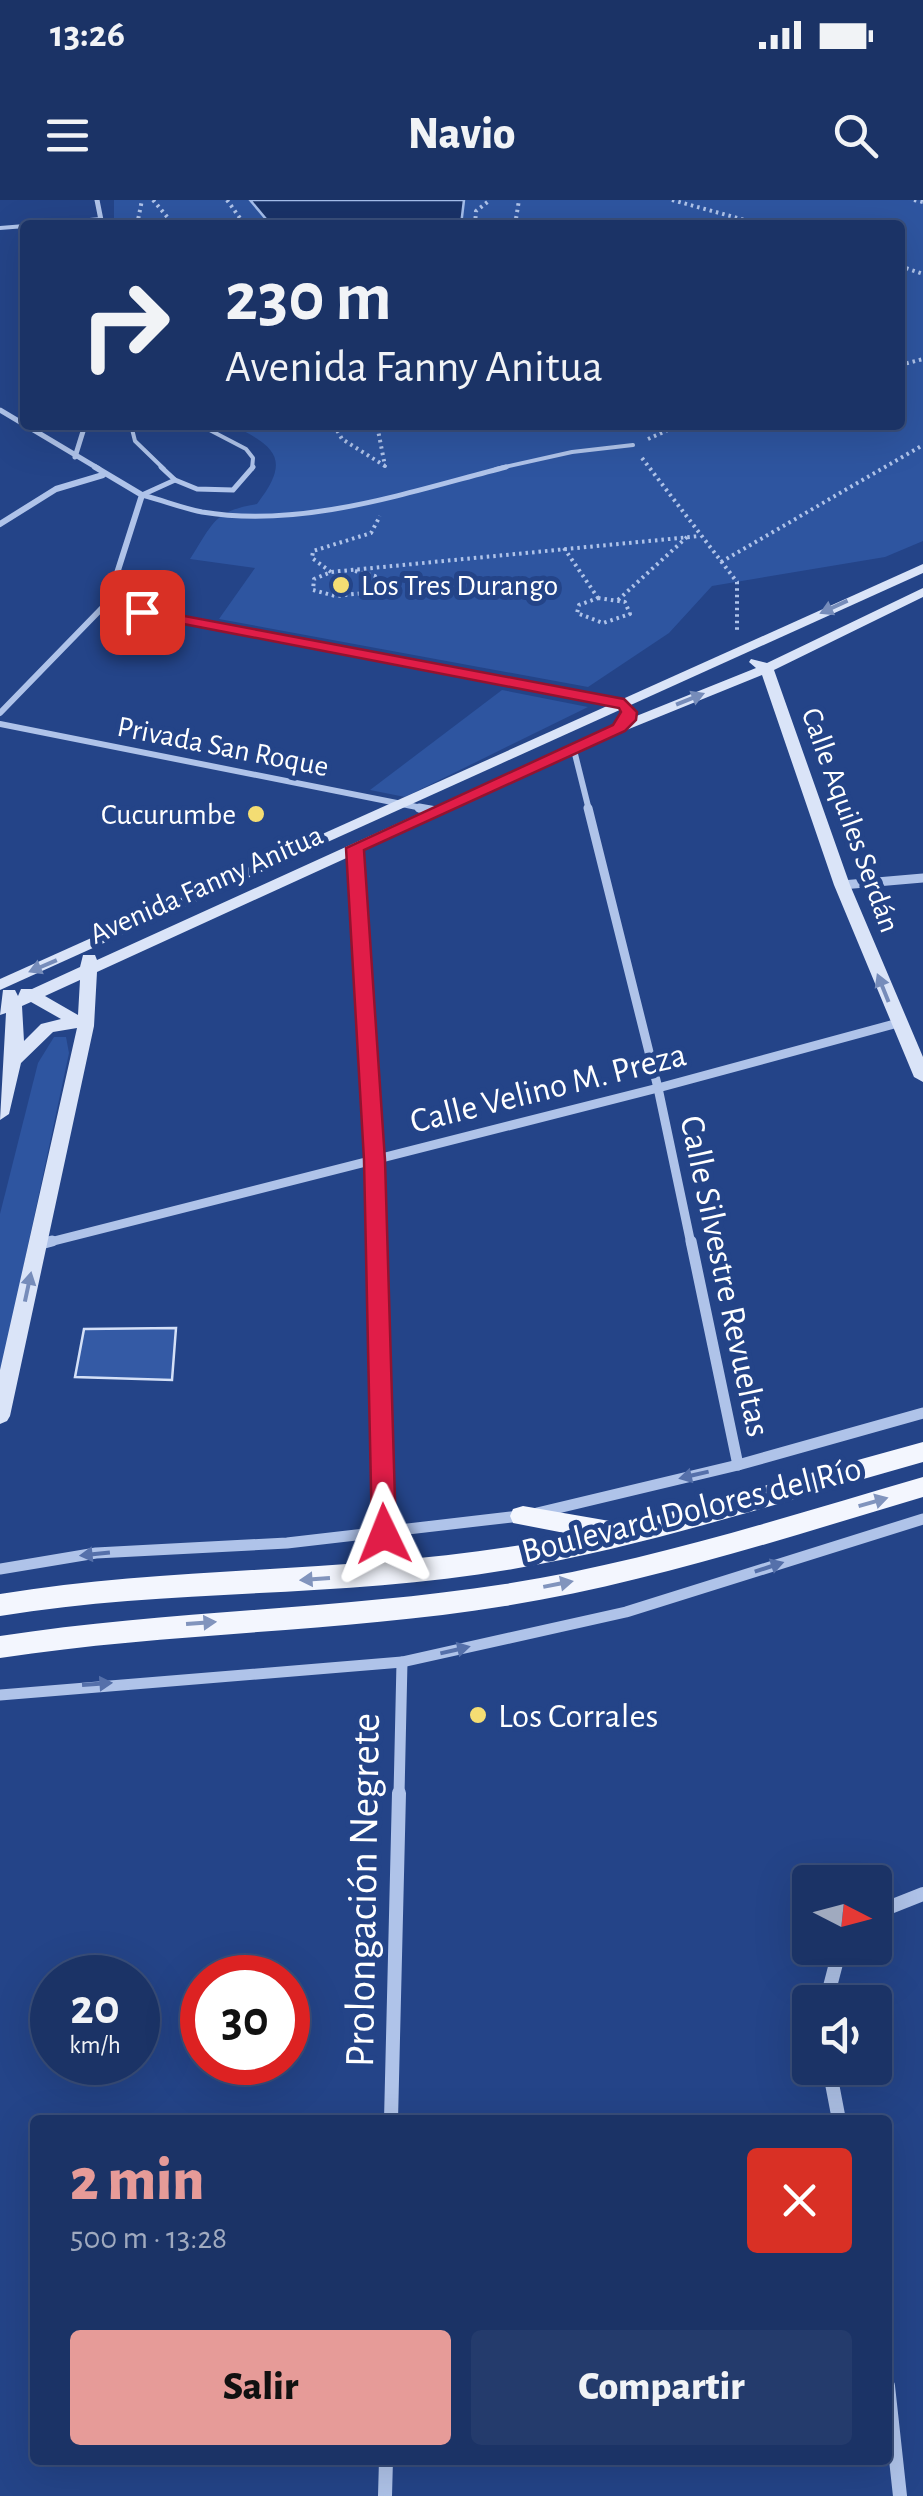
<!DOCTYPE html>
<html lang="es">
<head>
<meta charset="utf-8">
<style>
	:root { --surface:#1b3366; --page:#243b6c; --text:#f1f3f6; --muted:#a0aabf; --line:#394e7a; --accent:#e69b98 }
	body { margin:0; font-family:"Alegreya Sans",sans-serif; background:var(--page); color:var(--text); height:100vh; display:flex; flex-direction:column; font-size:38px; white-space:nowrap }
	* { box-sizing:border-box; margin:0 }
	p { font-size:32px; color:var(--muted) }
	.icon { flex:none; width:55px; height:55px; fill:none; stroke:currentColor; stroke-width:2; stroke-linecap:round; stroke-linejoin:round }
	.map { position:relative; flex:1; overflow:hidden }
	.drawer { position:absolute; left:30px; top:1915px; width:862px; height:350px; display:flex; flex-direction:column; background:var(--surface); border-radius:10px; box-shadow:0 10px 40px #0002,0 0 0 2px var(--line) }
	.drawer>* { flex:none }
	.top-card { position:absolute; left:20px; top:20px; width:885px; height:210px; border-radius:10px; box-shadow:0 10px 40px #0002,0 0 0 2px var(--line); background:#1b3366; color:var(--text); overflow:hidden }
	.needle { width:65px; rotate:96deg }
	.controls { position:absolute; left:792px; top:1665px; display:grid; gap:20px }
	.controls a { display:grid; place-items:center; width:100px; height:100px; border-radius:10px; background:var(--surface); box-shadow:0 10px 40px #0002,0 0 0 2px var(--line); font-size:50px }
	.speed { position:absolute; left:30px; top:1755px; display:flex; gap:20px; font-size:50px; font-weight:700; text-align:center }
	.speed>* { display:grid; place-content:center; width:130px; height:130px; border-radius:50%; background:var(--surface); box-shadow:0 10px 40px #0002,0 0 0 2px var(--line); line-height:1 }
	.speed small { font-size:25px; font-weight:400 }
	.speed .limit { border:15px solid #d22; background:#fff; color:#111 }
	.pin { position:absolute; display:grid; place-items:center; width:85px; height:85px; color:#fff; margin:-42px; border-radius:20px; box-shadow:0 5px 15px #0006 }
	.me { position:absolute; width:110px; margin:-55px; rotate:358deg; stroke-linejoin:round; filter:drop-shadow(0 0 8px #0008) }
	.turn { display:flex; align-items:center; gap:35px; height:210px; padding:0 40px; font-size:45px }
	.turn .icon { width:130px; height:130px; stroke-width:2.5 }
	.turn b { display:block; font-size:70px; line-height:85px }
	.round { display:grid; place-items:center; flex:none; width:105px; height:105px; border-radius:10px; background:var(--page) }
	.head { display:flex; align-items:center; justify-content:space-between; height:170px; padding:0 40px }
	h1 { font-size:60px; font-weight:800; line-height:75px; color:var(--accent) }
	.cta { display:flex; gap:20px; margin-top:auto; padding:20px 40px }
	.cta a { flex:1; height:115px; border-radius:10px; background:var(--accent); color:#111; font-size:40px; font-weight:800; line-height:115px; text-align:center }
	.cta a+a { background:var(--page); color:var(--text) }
	.status { display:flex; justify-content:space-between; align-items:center; height:70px; padding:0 50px; background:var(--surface); direction:ltr }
	.status svg { height:28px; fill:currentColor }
	header { display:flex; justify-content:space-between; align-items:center; height:130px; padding:0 40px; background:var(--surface); font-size:45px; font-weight:800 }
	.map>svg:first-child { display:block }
	.green { fill:#2e55a0 }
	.water { fill:#193268; stroke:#a4bdea; stroke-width:2.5 }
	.building { fill:#345aa5; stroke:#d4e0f7; stroke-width:2.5 }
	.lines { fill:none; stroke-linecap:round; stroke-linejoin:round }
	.path { stroke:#afc3e9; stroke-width:4; stroke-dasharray:2.5 4; stroke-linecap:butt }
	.lane-far1 { stroke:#afc3e9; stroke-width:4 }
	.lane { stroke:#afc3e9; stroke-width:5 }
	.street-far4 { stroke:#afc3e9; stroke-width:5 }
	.street-far3 { stroke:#afc3e9; stroke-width:6 }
	.street-far2 { stroke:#afc3e9; stroke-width:9 }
	.street-far1 { stroke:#afc3e9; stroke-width:11 }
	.street { stroke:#afc3e9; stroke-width:14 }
	.secondary { fill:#dae4f8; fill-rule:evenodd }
	.primary { fill:#f3f6fe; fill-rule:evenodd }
	.oneway { fill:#768cba }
	.oneway2 { fill:#5570aa }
	.oneway3 { fill:#8194bd }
	.route { fill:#e11d48; stroke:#92132f; stroke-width:2.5 }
	.poi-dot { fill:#f4dd73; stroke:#244488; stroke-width:4 }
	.labels { text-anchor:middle; stroke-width:10; stroke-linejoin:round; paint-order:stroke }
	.far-poi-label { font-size:30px; fill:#fff; stroke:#244488; text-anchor:start }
	.far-street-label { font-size:30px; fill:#fff; stroke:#244488 }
	.street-label { font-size:35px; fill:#fff; stroke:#244488 }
	.poi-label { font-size:35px; fill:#fff; stroke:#244488; text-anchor:start }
	.near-street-label { font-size:42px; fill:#fff; stroke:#244488 }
</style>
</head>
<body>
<div class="status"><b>13:26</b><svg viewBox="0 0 49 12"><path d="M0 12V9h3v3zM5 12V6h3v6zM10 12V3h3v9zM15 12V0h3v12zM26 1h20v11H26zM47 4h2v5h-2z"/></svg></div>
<header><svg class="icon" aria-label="menu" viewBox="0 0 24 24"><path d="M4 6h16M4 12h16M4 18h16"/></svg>Navio<svg class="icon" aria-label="search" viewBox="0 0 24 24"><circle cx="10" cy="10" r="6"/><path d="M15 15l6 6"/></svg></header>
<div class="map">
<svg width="923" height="2296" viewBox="0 0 923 2296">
	<rect width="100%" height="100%" fill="#244488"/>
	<!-- green -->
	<g class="green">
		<path d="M 114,0 L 923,0 L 923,341 L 885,357 L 712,386 L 669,433 L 588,487 L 219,419 L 255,368 L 190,359 C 213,324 213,311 257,304 C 291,260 277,247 232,225 L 900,225 L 900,25 L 114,25 Z"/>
		<path d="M 502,490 L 588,507 L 405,597 L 370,590 Z"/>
		<path d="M 54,837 L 66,837 L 69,853 L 0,1177 L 0,1014 L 38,863 Z"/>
	</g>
	<!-- water -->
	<path class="water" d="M 250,0 L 464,0 L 461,25 L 271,25 Z"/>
	<!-- building -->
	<path class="building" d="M 176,1128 L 172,1180 L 75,1177 L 84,1129 Z"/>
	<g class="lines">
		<!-- path -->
		<g class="path">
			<path d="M 153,0 L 174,25"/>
			<path d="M 227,0 L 245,25"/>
			<path d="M 672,0 L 763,25"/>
			<path d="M 914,0 L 923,2"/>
			<path d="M 137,25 L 142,0"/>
			<path d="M 475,25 L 476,11 L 490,0"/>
			<path d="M 515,25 L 519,0"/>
			<path d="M 900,66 L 923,74"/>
			<path d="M 900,165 L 923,159"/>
			<path d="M 334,225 L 342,239 L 385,266 L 377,225"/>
			<path d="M 648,239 L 679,225"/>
			<path d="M 642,258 L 737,382 L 737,433"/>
			<path d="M 564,348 L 598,398"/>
			<path d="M 721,362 L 923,245"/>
			<path d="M 355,371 L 375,376 L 378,383 L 374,392 L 335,396 L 313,390 L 314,379 L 331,372 L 700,336"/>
			<path d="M 331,372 L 312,358 L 313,351 L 371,333 L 380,316"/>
			<path d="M 598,398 L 625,402 L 630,414 L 603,423 L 577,413 L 579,405 Z"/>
			<path d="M 618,400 L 687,337"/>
		</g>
		<!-- lane-far1 -->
		<g class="lane-far1">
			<path d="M 33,25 L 101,19"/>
			<path d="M 0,28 L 25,26"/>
			<path d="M 131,225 L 135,241 L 164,269"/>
			<path d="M 200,225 L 246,249 L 253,258 L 252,269"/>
			<path d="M 496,269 L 572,252 L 633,245"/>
		</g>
		<!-- lane -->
		<g class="lane">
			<path d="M 161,267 L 175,280"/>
			<path d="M 142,295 C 162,300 182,308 202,312 C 302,329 409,292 506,267"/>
			<path d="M 142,295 L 175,280 L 197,289 L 233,290 L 253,267"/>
		</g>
		<!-- street-far4 -->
		<g class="street-far4">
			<path d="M 97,0 L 102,25"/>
			<path d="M 0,210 L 99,269"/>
			<path d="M 75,257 L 85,225"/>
		</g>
		<!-- street-far3 -->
		<g class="street-far3">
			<path d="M 0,324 L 56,289 L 103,275"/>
			<path d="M 105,405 L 625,504"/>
			<path d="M 0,513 L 105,405 L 111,392 L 142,295 L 95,267"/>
			<path d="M 0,524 L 432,610"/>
			<path d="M 574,550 L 589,610"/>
		</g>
		<!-- street-far2 -->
		<g class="street-far2">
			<path d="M 419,608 L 436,611"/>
			<path d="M 588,608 L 658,888 L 691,1044"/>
			<path d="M 355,648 L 376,1044"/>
			<path d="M 842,685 L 923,678"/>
			<path d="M 42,1044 L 658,888 L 898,823"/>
		</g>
		<!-- street-far1 -->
		<g class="street-far1">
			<path d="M 376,1041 L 384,1334"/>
			<path d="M 691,1041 L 738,1265"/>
			<path d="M 37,1045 L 52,1041"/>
			<path d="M 537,1313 L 738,1265 L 923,1213"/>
			<path d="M 0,1369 L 96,1353 L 287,1343 L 520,1316"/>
			<path d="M 0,1495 L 402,1462 L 626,1412 L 923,1319"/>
			<path d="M 399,1595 L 402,1462"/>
		</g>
		<!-- street -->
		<g class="street">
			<path d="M 875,1713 L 923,1694"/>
			<path d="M 826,1802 L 840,1748"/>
			<path d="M 829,1868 L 839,1920"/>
			<path d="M 391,1920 L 399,1593"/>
			<path d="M 888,2186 L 900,2296"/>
			<path d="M 385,2296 L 386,2260"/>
		</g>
		<!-- secondary -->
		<g class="secondary">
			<path d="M 923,364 L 923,373 L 0,790 L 0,779 Z"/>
			<path d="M 923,388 L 923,397 L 774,470 L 850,685 L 923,857 L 923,882 L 914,877 L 834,685 L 762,475 L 624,531 L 97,772 L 94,826 L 10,1216 L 7,1221 L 0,1224 L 0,1170 L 77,828 L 53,832 L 21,863 L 9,914 L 0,920 L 6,813 L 0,815 L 3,790 L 15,790 L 18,796 L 21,789 L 32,789 L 80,767 L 83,755 L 95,755 L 97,760 L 614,525 L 756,468 L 749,462 L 751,459 L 767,463 ZM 80,780 L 78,815 L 45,796 ZM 31,802 L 61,819 L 41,824 L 24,841 L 22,806 Z"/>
		</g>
		<!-- primary -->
		<g class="primary">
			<path d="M 923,1242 L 923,1262 C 787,1300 652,1345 513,1369 C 343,1399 169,1388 0,1416 L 0,1394 C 191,1363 385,1375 575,1335 L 513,1323 L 510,1316 L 513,1309 L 523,1306 L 627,1324 Z"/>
			<path d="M 923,1277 L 923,1297 C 785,1338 648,1383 505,1406 C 338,1433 168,1432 0,1458 L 0,1436 C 167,1410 338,1410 505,1384 C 647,1362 785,1317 923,1277 Z"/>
		</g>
	</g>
	<!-- one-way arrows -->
	<defs><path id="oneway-solid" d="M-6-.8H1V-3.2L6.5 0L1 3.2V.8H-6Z" transform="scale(2.5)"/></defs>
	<g class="oneway">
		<use href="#oneway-solid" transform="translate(834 407) rotate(155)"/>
		<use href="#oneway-solid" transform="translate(690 499) rotate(-22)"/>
		<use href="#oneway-solid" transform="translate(43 766) rotate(157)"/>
		<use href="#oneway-solid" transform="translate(883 788) rotate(-112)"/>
		<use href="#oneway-solid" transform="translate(28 1087) rotate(-78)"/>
	</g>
	<g class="oneway2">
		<use href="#oneway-solid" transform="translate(694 1275) rotate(167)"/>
		<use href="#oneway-solid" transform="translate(95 1354) rotate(174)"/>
		<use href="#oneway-solid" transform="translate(769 1367) rotate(-18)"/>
		<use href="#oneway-solid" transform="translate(455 1450) rotate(-13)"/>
		<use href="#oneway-solid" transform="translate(97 1484) rotate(-4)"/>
	</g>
	<g class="oneway3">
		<use href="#oneway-solid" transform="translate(873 1302) rotate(-16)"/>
		<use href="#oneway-solid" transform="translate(315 1379) rotate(176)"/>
		<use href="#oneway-solid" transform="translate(558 1384) rotate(-11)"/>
		<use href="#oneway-solid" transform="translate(201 1423) rotate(-4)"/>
	</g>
	<!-- route -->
	<path class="route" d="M 142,408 L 624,499 L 637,512 L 636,520 L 625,531 L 364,650 L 385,960 L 396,1334 L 393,1340 L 375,1340 L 372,1334 L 364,960 L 346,648 L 613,525 L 621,512 L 619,508 L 137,415 L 135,412 Z"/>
	<!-- markers -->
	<g class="poi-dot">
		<circle cx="341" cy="385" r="10"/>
		<circle cx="256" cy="614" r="10"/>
		<circle cx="478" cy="1515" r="10"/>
	</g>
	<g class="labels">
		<!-- far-poi labels -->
		<g class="far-poi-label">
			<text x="361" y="395">Los Tres Durango</text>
			<text x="236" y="624" text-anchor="end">Cucurumbe</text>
		</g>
		<!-- far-street labels -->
		<g class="far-street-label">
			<text transform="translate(223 546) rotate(11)" y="10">Privada San Roque</text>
			<text transform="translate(851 620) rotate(70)" y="10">Calle Aquiles Serdán</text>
			<text transform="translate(206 684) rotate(-24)" y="10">Avenida Fanny Anitua</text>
		</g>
		<!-- street labels -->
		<g class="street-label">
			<text transform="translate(548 887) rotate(-14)" y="12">Calle Velino M. Preza</text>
			<text transform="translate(726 1076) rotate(78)" y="12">Calle Silvestre Revueltas</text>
			<text transform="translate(691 1309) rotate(-14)" y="12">Boulevard Dolores del Río</text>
		</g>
		<!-- poi labels -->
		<g class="poi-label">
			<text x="498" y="1527">Los Corrales</text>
		</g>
		<!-- near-street labels -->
		<g class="near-street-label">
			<text transform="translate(361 1690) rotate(-89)" y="15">Prolongación Negrete</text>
		</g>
	</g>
</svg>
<div class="controls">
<a><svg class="needle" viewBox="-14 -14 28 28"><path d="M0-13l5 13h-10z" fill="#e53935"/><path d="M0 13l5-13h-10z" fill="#a0aabf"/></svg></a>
<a><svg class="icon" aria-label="sound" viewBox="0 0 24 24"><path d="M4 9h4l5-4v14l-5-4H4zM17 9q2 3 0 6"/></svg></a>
</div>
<div class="speed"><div>20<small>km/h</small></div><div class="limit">30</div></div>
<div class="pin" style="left:142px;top:412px;background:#d93025"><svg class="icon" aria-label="arrive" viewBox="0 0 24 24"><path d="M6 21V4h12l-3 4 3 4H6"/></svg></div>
<svg class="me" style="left:384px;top:1334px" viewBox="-20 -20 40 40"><path d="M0-17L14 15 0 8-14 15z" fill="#e11d48" stroke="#fff" stroke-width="4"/></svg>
<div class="top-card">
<div class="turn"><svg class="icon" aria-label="right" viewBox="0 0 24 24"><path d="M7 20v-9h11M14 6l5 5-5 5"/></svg><div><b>230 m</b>Avenida Fanny Anitua</div></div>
</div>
<section class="drawer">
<div class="head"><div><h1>2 min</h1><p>500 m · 13:28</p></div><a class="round" style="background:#d93025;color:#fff"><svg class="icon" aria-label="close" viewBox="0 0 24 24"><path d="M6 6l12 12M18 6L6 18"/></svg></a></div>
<div class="cta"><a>Salir</a><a>Compartir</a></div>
</section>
</div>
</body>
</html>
